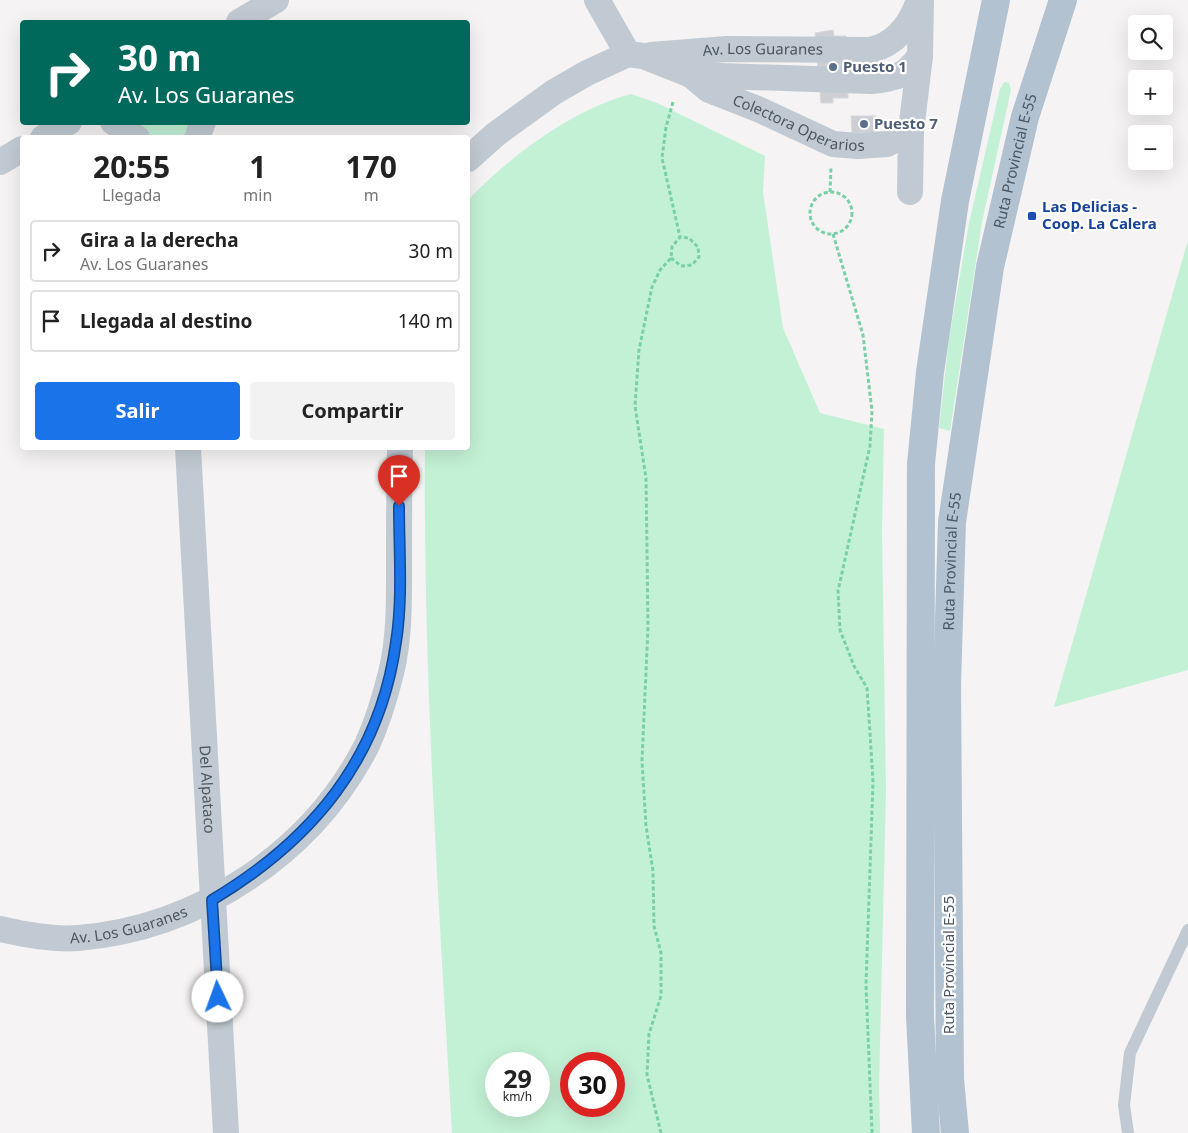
<!DOCTYPE html>
<html lang="es">
<head>
<meta charset="utf-8">
<style>
	:root { --surface:#fff; --page:#f2f2f2; --text:#222; --muted:#767676; --line:#e0e0e0; --accent:#1a73e8 }
	body { margin:0; font-family:"Noto Sans",sans-serif; background:var(--page); color:var(--text); height:100vh; display:flex; flex-direction:column; font-size:19px; white-space:nowrap }
	* { box-sizing:border-box; margin:0 }
	p { font-size:16px; color:var(--muted) }
	.icon { flex:none; width:28px; height:28px; fill:none; stroke:currentColor; stroke-width:2; stroke-linecap:round; stroke-linejoin:round }
	.map { position:relative; flex:1; overflow:hidden }
	.details { position:absolute; left:20px; top:135px; width:450px; height:315px; display:flex; flex-direction:column; background:var(--surface); border-radius:5px; box-shadow:0 5px 20px #0002 }
	.details>* { flex:none }
	.guide { position:absolute; left:20px; top:20px; width:450px; height:105px; border-radius:5px; box-shadow:0 5px 20px #0002; background:#00695c; color:#fff; overflow:hidden }
	.fabs { position:absolute; left:1128px; top:15px; display:grid; gap:10px }
	.fabs a { display:grid; place-items:center; width:45px; height:45px; border-radius:5px; background:var(--surface); box-shadow:0 5px 20px #0002; font-size:25px }
	.speed { position:absolute; left:485px; top:1052px; display:flex; gap:10px; font-size:25px; font-weight:700; text-align:center }
	.speed>* { display:grid; place-content:center; width:65px; height:65px; border-radius:50%; background:var(--surface); box-shadow:0 5px 20px #0002; line-height:1 }
	.speed small { font-size:12px; font-weight:400 }
	.speed .limit { border:8px solid #d22; background:#fff; color:#111 }
	.pin { position:absolute; display:grid; place-items:center; width:42px; height:42px; color:#fff; margin:-51px -21px; border-radius:50% 50% 50% 0; rotate:-45deg; box-shadow:0 0 5px #0007 }
	.pin .icon { rotate:45deg }
	.me { position:absolute; width:55px; margin:-28px; rotate:357deg; stroke-linejoin:round; filter:drop-shadow(0 0 4px #0008) }
	.turn { display:flex; align-items:center; gap:18px; height:105px; padding:0 15px; font-size:22px }
	.turn .icon { width:65px; height:65px; stroke-width:2.5 }
	.turn b { display:block; font-size:35px; line-height:42px }
	.eta { display:flex; justify-content:space-evenly; align-items:center; height:85px; text-align:center }
	.eta b { font-size:30px; font-weight:700; line-height:35px }
	.button { display:flex; gap:10px; margin-top:auto; padding:10px 15px }
	.button a { flex:1; height:58px; border-radius:5px; background:var(--accent); color:#fff; font-size:20px; font-weight:700; line-height:58px; text-align:center }
	.button a+a { background:var(--page); color:var(--text) }
	ul { padding:0; list-style:none }
	li { display:flex; align-items:center; gap:15px; height:62px; margin:0 10px 8px; padding:0 5px; border:2px solid var(--line); border-radius:5px }
	li div { flex:1 }
	li b { display:block; font-size:19px }
	li em { font-style:normal }
	.map>svg:first-child { display:block }
	.green { fill:#c3f1d5; fill-rule:evenodd }
	.building { fill:#cdcfd5; stroke:#d7d9de }
	.lines { fill:none; stroke-linecap:round; stroke-linejoin:round }
	.path { stroke:#7ad0a6; stroke-width:3; stroke-dasharray:4 2.5; stroke-linecap:butt }
	.lane { stroke:#c1cad2; stroke-width:12 }
	.street { stroke:#c1cad2; stroke-width:26 }
	.primary { stroke:#b3c2d1; stroke-width:28 }
	.route-casing { stroke:#114b97; stroke-width:12 }
	.route { stroke:#1a73e8; stroke-width:9 }
	.service-dot { fill:#5c6f8a; stroke:#fff; stroke-width:2 }
	.transit-dot { fill:#1a4fb4; stroke:#fff; stroke-width:2 }
	.labels { text-anchor:middle; stroke-width:4.5; stroke-linejoin:round; paint-order:stroke }
	.street-label { font-size:15px; fill:#4a5661; stroke:#fff }
	.service-label { font-size:15px; font-weight:bold; fill:#4e5e75; stroke:#fff; text-anchor:start }
	.transit-label { font-size:15px; font-weight:bold; fill:#164399; stroke:#fff; text-anchor:start }
</style>
</head>
<body>
<div class="map">
<svg width="1188" height="1133" viewBox="0 0 1188 1133">
	<rect width="100%" height="100%" fill="#f5f3f3"/>
	<!-- green -->
	<g class="green">
		<path d="M 1004,82 L 1009,83 L 1011,90 L 982,222 L 950,431 L 939,428 L 949,339 L 969,223 L 1000,89 Z"/>
		<path d="M 631,94 L 657,103 L 765,156 L 763,192 L 783,328 L 820,413 L 884,429 L 882,531 L 886,791 L 879,1087 L 880,1133 L 452,1133 C 439,905 423,676 425,448 L 468,448 L 468,200 C 509,157 573,109 631,94 ZM 496,1064 L 539,1064 L 539,1106 L 496,1106 ZM 571,1064 L 614,1064 L 614,1106 L 571,1106 Z"/>
		<path d="M 126,123 L 195,123 L 189,138 L 149,137 Z"/>
		<path d="M 1188,240 L 1188,670 L 1054,707 Z"/>
	</g>
	<!-- building -->
	<g class="building">
		<path d="M 833,30 L 834,36 L 846,36 L 848,98 L 833,98 L 833,103 L 821,103 L 815,33 Z"/>
		<path d="M 851,116 L 876,116 L 877,132 L 852,133 Z"/>
	</g>
	<g class="lines">
		<!-- path -->
		<g class="path">
			<path d="M 673,102 L 666,127 L 662,158 L 680,237"/>
			<path d="M 830,192 L 831,167"/>
			<circle cx="831" cy="213" r="21"/>
			<path d="M 833,234 L 863,335 L 872,411 L 870,446 L 838,591 L 840,630 L 854,666 L 867,688 L 870,733 L 873,782 L 866,985 L 872,1133"/>
			<path d="M 661,1133 L 647,1075 L 649,1034 L 661,996 L 661,953 L 654,926 L 653,871 L 646,826 L 642,761 L 648,627 L 646,478 L 635,406 L 639,350 L 652,287 L 660,270 L 671,258 L 672,247 L 680,237 L 689,238 L 698,247 L 699,257 L 692,265 L 681,266 L 671,258"/>
		</g>
		<!-- lane -->
		<path class="lane" d="M 1128,1133 L 1124,1105 L 1130,1053 L 1188,930"/>
		<!-- street -->
		<g class="street">
			<path d="M 597,0 L 628,54"/>
			<path d="M 239,22 L 276,0"/>
			<path id="s1" d="M 651,55 L 727,49 L 871,50 C 896,44 911,24 919,0"/>
			<path id="s2" d="M 691,75 L 709,90 L 760,110 L 833,144 L 858,146 L 887,144 L 911,131"/>
			<path d="M 113,122 L 137,138"/>
			<path d="M 43,138 L 69,122"/>
			<path d="M 197,138 L 203,122"/>
			<path d="M 468,159 L 496,134 L 554,92 L 587,73 L 628,54 L 643,56 L 691,75 L 871,81 C 896,79 905,76 920,56"/>
			<path d="M 0,162 L 22,149"/>
			<path d="M 910,192 L 911,131 L 920,56 L 921,1"/>
			<path id="s3" d="M 188,448 L 226,1133"/>
			<path id="s4" d="M 0,929 C 25,935 53,940 78,938 C 199,928 312,853 367,745 C 377,723 385,697 391,673 C 400,637 399,598 399,561 C 399,523 399,485 400,448"/>
		</g>
		<!-- primary -->
		<g class="primary">
			<path d="M 926,1133 L 920,1016 L 921,464 L 930,372 L 955,201 L 996,0"/>
			<path id="s5" d="M 955,1133 L 950,1079 L 947,684 L 952,522 L 990,267 L 1025,117 L 1063,0"/>
		</g>
	</g>
	<g class="lines">
		<defs>
			<path id="route" d="M 218,997 L 212,900 C 311,841 380,760 396,642 C 403,598 399,551 399,506"/>
		</defs>
		<!-- route casing -->
		<use href="#route" class="route-casing"/>
		<!-- route -->
		<use href="#route" class="route"/>
	</g>
	<!-- markers -->
	<g class="service-dot">
		<circle cx="833" cy="67" r="5"/>
		<circle cx="864" cy="124" r="5"/>
	</g>
	<rect class="transit-dot" x="1027" y="211" width="10" height="10" rx="2.5"/>
	<g class="labels">
		<!-- street labels -->
		<g class="street-label">
			<text dy="5" stroke="none"><textPath href="#s1" startOffset="112">Av. Los Guaranes</textPath></text>
			<text dy="5" stroke="none"><textPath href="#s2" startOffset="120">Colectora Operarios</textPath></text>
			<text dy="5" stroke="none"><textPath href="#s5" startOffset="978">Ruta Provincial E-55</textPath></text>
			<text dy="5" stroke="none"><textPath href="#s5" startOffset="572">Ruta Provincial E-55</textPath></text>
			<text dy="5" stroke="none"><textPath href="#s3" startOffset="342">Del Alpataco</textPath></text>
			<text dy="5" stroke="none"><textPath href="#s4" startOffset="131">Av. Los Guaranes</textPath></text>
			<text transform="translate(949 965) rotate(-90)" y="5">Ruta Provincial E-55</text>
		</g>
		<!-- service labels -->
		<g class="service-label">
			<text x="843" y="72">Puesto 1</text>
			<text x="874" y="129">Puesto 7</text>
		</g>
		<!-- transit labels -->
		<g class="transit-label">
			<text x="1042" y="212">Las Delicias -<tspan x="1042" dy="17">Coop. La Calera</tspan></text>
		</g>
	</g>
</svg>
<div class="fabs">
<a><svg class="icon" aria-label="search" viewBox="0 0 24 24"><circle cx="10" cy="10" r="6"/><path d="M15 15l6 6"/></svg></a>
<a>+</a>
<a>−</a>
</div>
<div class="speed"><div>29<small>km/h</small></div><div class="limit">30</div></div>
<div class="pin" style="left:399px;top:506px;background:#d93025"><svg class="icon" aria-label="arrive" viewBox="0 0 24 24"><path d="M6 21V4h12l-3 4 3 4H6"/></svg></div>
<svg class="me" style="left:218px;top:997px" viewBox="-20 -20 40 40"><circle r="19" fill="#fff"/><path d="M0-13L10 11 0 6-10 11z" fill="#1a73e8"/></svg>
<div class="guide">
<div class="turn"><svg class="icon" aria-label="right" viewBox="0 0 24 24"><path d="M7 20v-9h11M14 6l5 5-5 5"/></svg><div><b>30 m</b>Av. Los Guaranes</div></div>
</div>
<section class="details">
<div class="eta">
<div><b>20:55</b><p>Llegada</p></div>
<div><b>1</b><p>min</p></div>
<div><b>170</b><p>m</p></div>
</div>
<ul>
<li><svg class="icon" aria-label="right" viewBox="0 0 24 24"><path d="M7 20v-9h11M14 6l5 5-5 5"/></svg><div><b>Gira a la derecha</b><p>Av. Los Guaranes</p></div><em>30 m</em></li>
<li><svg class="icon" aria-label="arrive" viewBox="0 0 24 24"><path d="M6 21V4h12l-3 4 3 4H6"/></svg><div><b>Llegada al destino</b></div><em>140 m</em></li>
</ul>
<div class="button"><a>Salir</a><a>Compartir</a></div>
</section>
</div>
</body>
</html>
